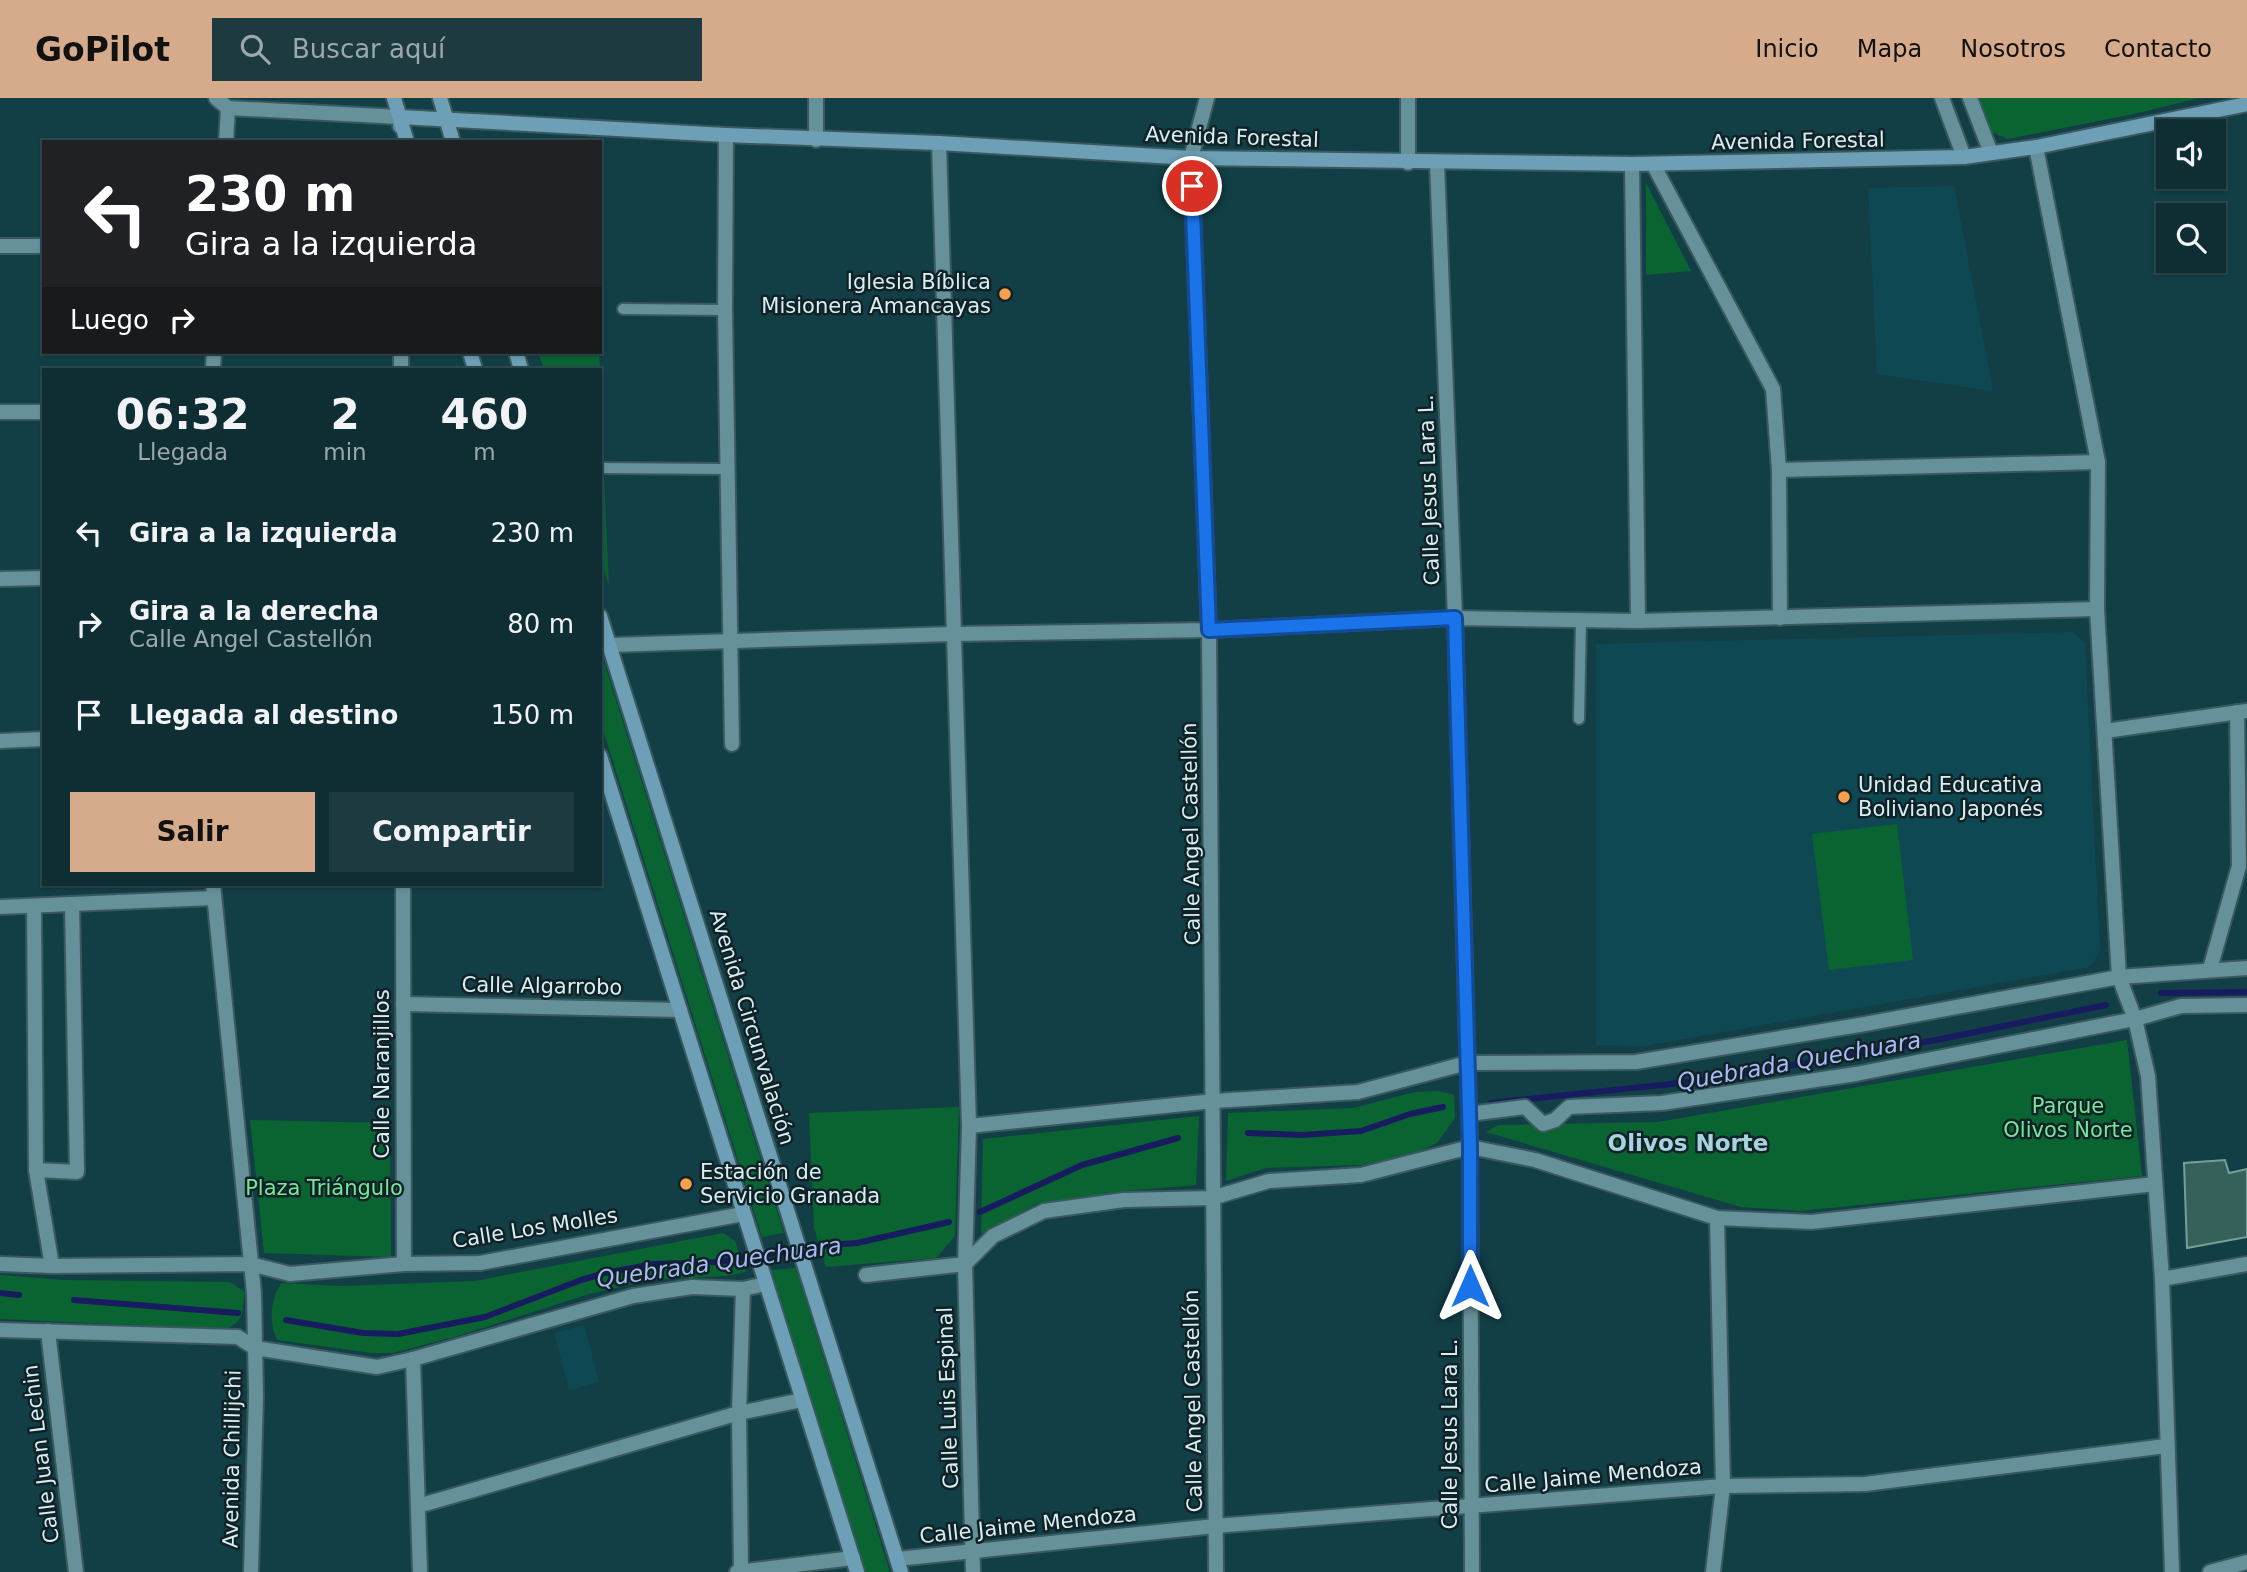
<!DOCTYPE html>
<html lang="es">
<head>
<meta charset="utf-8">
<style>
	:root { --surface:#0e2e34; --page:#1c3a40; --text:#f1f3f6; --muted:#9ba8ac; --line:#2e4a4f; --accent:#d6ab8b }
	body { margin:0; font-family:"DejaVu Sans",sans-serif; background:var(--page); color:var(--text); height:100vh; display:flex; flex-direction:column; font-size:26px; white-space:nowrap }
	* { box-sizing:border-box; margin:0 }
	p { font-size:23px; color:var(--muted) }
	.icon { flex:none; width:38px; height:38px; fill:none; stroke:currentColor; stroke-width:2; stroke-linecap:round; stroke-linejoin:round }
	.map { position:relative; flex:1; overflow:hidden }
	.details { position:absolute; left:42px; top:270px; width:560px; height:518px; display:flex; flex-direction:column; background:var(--surface); border-radius:0px; box-shadow:0 2px 5px #0004,0 0 0 2px var(--line) }
	.details>* { flex:none }
	.hud { position:absolute; left:42px; top:42px; width:560px; height:214px; border-radius:0px; box-shadow:0 2px 5px #0004,0 0 0 2px var(--line); background:#202124; color:#fff; overflow:hidden }
	.buttons { position:absolute; left:2156px; top:21px; display:grid; gap:14px }
	.buttons a { display:grid; place-items:center; width:70px; height:70px; border-radius:0px; background:var(--surface); box-shadow:0 2px 5px #0004,0 0 0 2px var(--line); font-size:35px }
	.pin { position:absolute; display:grid; place-items:center; width:60px; height:60px; color:#fff; margin:-30px; border:4px solid #fff; border-radius:50%; box-shadow:0 2px 7px #0007 }
	.me { position:absolute; width:77px; margin:-38px; rotate:0deg; stroke-linejoin:round; filter:drop-shadow(0 0 5px #0008) }
	.turn { display:flex; align-items:center; gap:24px; height:147px; padding:0 28px; font-size:32px }
	.turn .icon { width:91px; height:91px; stroke-width:2.5 }
	.turn b { display:block; font-size:49px; line-height:60px }
	.then { display:flex; align-items:center; height:66px; padding:0 28px; background:#0003; gap:14px; font-size:26px }
	.eta { display:flex; justify-content:space-evenly; align-items:center; height:119px; text-align:center }
	.eta b { font-size:42px; font-weight:800; line-height:49px }
	.cta { display:flex; gap:14px; margin-top:auto; padding:14px 28px }
	.cta a { flex:1; height:80px; border-radius:0px; background:var(--accent); color:#111; font-size:28px; font-weight:800; line-height:80px; text-align:center }
	.cta a+a { background:var(--page); color:var(--text) }
	ul { padding:0; list-style:none }
	li { display:flex; align-items:center; gap:21px; height:91px; padding:0 28px }
	li div { flex:1 }
	li b { display:block; font-size:26px }
	li em { font-style:normal }
	header { display:flex; align-items:center; gap:42px; box-sizing:border-box; height:98px; padding:0 35px; background:var(--accent); color:#111 }
	header strong { font-size:33px }
	nav { display:flex; gap:38px; margin-inline-start:auto; font-size:24px }
	.search { width:490px; height:63px; background:var(--page); display:flex; align-items:center; gap:18px; box-sizing:border-box; padding:0 24px; border-radius:0px; color:var(--muted); font-size:26px }
	.map>svg:first-child { display:block }
	.built { fill:#0e4953 }
	.green { fill:#096432 }
	.lines { fill:none; stroke-linecap:round; stroke-linejoin:round }
	.stream { stroke:#181b60; stroke-width:6 }
	.building { fill:#36615a; stroke:#74a099; stroke-width:2 }
	.lane-casing { stroke:#39595e; stroke-width:14 }
	.street-casing { stroke:#39595e; stroke-width:18 }
	.secondary-casing { stroke:#39595e; stroke-width:18 }
	.lane { stroke:#66919a; stroke-width:10 }
	.street { stroke:#66919a; stroke-width:14 }
	.secondary { stroke:#6d9fb6; stroke-width:14 }
	.route-casing { stroke:#114b97; stroke-width:18 }
	.route { stroke:#1a73e8; stroke-width:12 }
	.poi-dot { fill:#f9a04c; stroke:#102226; stroke-width:2.5 }
	.labels { text-anchor:middle; stroke-width:5; stroke-linejoin:round; paint-order:stroke }
	.street-label { font-size:21px; fill:#d7eef3; stroke:#102226 }
	.poi-label { font-size:21px; fill:#d7eef3; stroke:#102226; text-anchor:start }
	.park-label { font-size:21px; fill:#76e699; stroke:#102226 }
	.water-label { font-size:23px; font-style:italic; fill:#abbaf8; stroke:#102226 }
	.neighbourhood-label { font-size:23px; font-weight:bold; fill:#a6d3dd; stroke:#102226 }
</style>
</head>
<body>
<header>
<strong>GoPilot</strong>
<div class="search"><svg class="icon" aria-label="search" viewBox="0 0 24 24"><circle cx="10" cy="10" r="6"/><path d="M15 15l6 6"/></svg>Buscar aquí</div>
<nav><a>Inicio</a><a>Mapa</a><a>Nosotros</a><a>Contacto</a></nav>
</header>
<div class="map">
<svg width="2247" height="1474" viewBox="0 0 2247 1474">
	<rect width="100%" height="100%" fill="#123e46"/>
	<!-- built -->
	<g class="built">
		<path d="M 1954,88 L 1993,293 L 1877,276 L 1868,90 Z"/>
		<path d="M 2073,534 L 2085,545 L 2100,853 L 2090,869 L 1645,948 L 1596,947 L 1596,546 Z"/>
		<path d="M 584,1227 L 599,1284 L 569,1292 L 554,1235 Z"/>
	</g>
	<!-- green -->
	<g class="green">
		<path d="M 1978,0 L 2199,0 L 2138,15 L 2008,41 L 1990,33 Z"/>
		<path d="M 1646,85 L 1691,173 L 1646,177 Z"/>
		<path d="M 538,254 L 599,254 L 600,271 L 544,271 Z"/>
		<path d="M 600,288 L 609,488 L 600,460 Z"/>
		<path d="M 600,551 L 784,1135 L 762,1139 L 600,622 Z"/>
		<path d="M 1897,726 L 1913,862 L 1829,872 L 1812,736 Z"/>
		<path d="M 2127,942 L 2142,1078 L 1801,1113 L 1741,1109 L 1486,1034 L 1498,1027 L 1658,1024 Z"/>
		<path d="M 1438,993 L 1454,997 L 1455,1020 L 1437,1045 L 1412,1057 L 1363,1067 L 1265,1070 L 1226,1083 L 1228,1015 L 1353,1010 L 1415,994 Z"/>
		<path d="M 959,1009 L 955,1138 L 936,1160 L 826,1169 L 814,1130 L 809,1015 Z"/>
		<path d="M 1199,1018 L 1196,1087 L 1125,1093 L 1038,1105 L 981,1136 L 983,1041 Z"/>
		<path d="M 250,1022 L 390,1025 L 391,1159 L 264,1155 Z"/>
		<path d="M 723,1135 L 735,1143 L 746,1174 L 727,1178 L 651,1182 L 589,1196 L 458,1238 L 393,1255 L 372,1255 L 277,1242 C 269,1223 270,1204 281,1185 L 341,1188 L 475,1183 Z"/>
		<path d="M 796,1170 L 890,1474 L 866,1474 L 771,1172 Z"/>
		<path d="M 0,1177 L 64,1182 L 230,1184 L 245,1194 C 242,1213 245,1224 225,1231 L 0,1221 Z"/>
	</g>
	<g class="lines">
		<!-- stream -->
		<g class="stream">
			<path d="M 2161,895 L 2247,894"/>
			<path d="M 1491,1005 L 1708,982 L 1936,942 L 2106,907"/>
			<path d="M 1248,1035 L 1302,1037 L 1361,1033 L 1410,1016 L 1443,1009"/>
			<path d="M 980,1114 L 1082,1067 L 1178,1040"/>
			<path d="M 0,1195 L 19,1197"/>
			<path d="M 74,1202 L 238,1215"/>
			<path d="M 286,1222 L 363,1235 L 398,1236 L 485,1219 L 581,1182 L 605,1175 L 654,1166 L 718,1164 L 827,1147 L 857,1145 L 949,1124"/>
		</g>
	</g>
	<!-- building -->
	<path class="building" d="M 2225,1062 L 2229,1075 L 2247,1071 L 2247,1139 L 2187,1150 L 2184,1065 Z"/>
	<g class="lines">
		<defs>
			<g id="lane">
				<path d="M 623,211 L 725,212"/>
				<path d="M 600,370 L 727,371"/>
				<path d="M 1579,621 L 1581,522"/>
			</g>
			<g id="street">
				<path d="M 216,0 L 228,10 L 400,19 L 400,28"/>
				<path d="M 816,0 L 816,42"/>
				<path d="M 1207,0 L 1191,60 L 1209,532 L 1216,1474"/>
				<path d="M 1408,0 L 1408,65"/>
				<path d="M 1942,0 L 1964,59"/>
				<path d="M 1970,0 L 1991,55"/>
				<path d="M 726,37 L 725,212 L 732,646"/>
				<path d="M 226,44 L 228,10"/>
				<path d="M 939,45 L 969,1028 L 965,1166 L 973,1474"/>
				<path d="M 2036,49 L 2098,364 L 2097,511 L 2119,879 L 2135,921 L 2148,978 L 2162,1181 L 2172,1474"/>
				<path d="M 1437,65 L 1455,520 L 1470,1049 L 1472,1474"/>
				<path d="M 1632,66 L 1638,523"/>
				<path d="M 1653,66 L 1773,291 L 1779,372 L 1780,520"/>
				<path d="M 0,148 L 44,148"/>
				<path d="M 401,254 L 401,271"/>
				<path d="M 213,271 L 214,254"/>
				<path d="M 0,314 L 44,314"/>
				<path d="M 1779,372 L 2098,364"/>
				<path d="M 0,481 L 44,480"/>
				<path d="M 610,547 L 952,536 L 1209,532 L 1455,520 L 1638,523 L 2097,511"/>
				<path d="M 2105,633 L 2247,613"/>
				<path d="M 0,643 L 44,641"/>
				<path d="M 213,786 L 254,1195 L 256,1298 L 251,1474"/>
				<path d="M 403,786 L 404,1166"/>
				<path d="M 34,808 L 36,1072 L 52,1168"/>
				<path d="M 0,809 L 213,800"/>
				<path d="M 2210,871 L 2239,768 L 2237,614"/>
				<path d="M 403,906 L 680,912"/>
				<path d="M 1469,1016 L 1525,1009 L 1543,1026 L 1555,1022 L 1569,1009 L 1662,1005 L 1856,976 L 2135,921 L 2181,908 L 2247,907"/>
				<path d="M 969,1028 L 1214,1003 L 1358,994 L 1467,965 L 1636,964 L 1865,926 L 2119,879 L 2247,870"/>
				<path d="M 36,1072 L 77,1074 L 72,806"/>
				<path d="M 0,1166 L 52,1168 L 250,1166 L 290,1176 L 404,1166 L 480,1165 L 743,1116"/>
				<path d="M 866,1177 L 965,1166 L 993,1138 L 1044,1113 L 1124,1102 L 1212,1100 L 1269,1083 L 1361,1077 L 1470,1049 L 1535,1062 L 1717,1120 L 1811,1124 L 2155,1086"/>
				<path d="M 2162,1181 L 2247,1166"/>
				<path d="M 0,1232 L 238,1239 L 255,1250 L 377,1269 L 413,1261 L 633,1198 L 692,1189 L 743,1191 L 766,1186"/>
				<path d="M 48,1233 L 76,1474"/>
				<path d="M 413,1261 L 420,1474"/>
				<path d="M 418,1408 L 739,1315 L 802,1302"/>
				<path d="M 897,1461 L 1215,1428 L 1723,1388 L 1865,1386 L 2166,1348"/>
				<path d="M 737,1474 L 853,1460"/>
				<path d="M 741,1474 L 739,1315 L 743,1191"/>
				<path d="M 1713,1474 L 1723,1388 L 1717,1120"/>
				<path d="M 2210,1474 L 2247,1464"/>
			</g>
			<g id="secondary">
				<path d="M 394,0 L 407,44"/>
				<path d="M 440,0 L 453,44"/>
				<path d="M 400,19 L 726,37 L 939,45 L 1191,60 L 1632,66 L 1964,59 L 2036,49 L 2247,6"/>
				<path d="M 470,254 L 475,271"/>
				<path d="M 516,254 L 521,271"/>
				<path d="M 600,518 L 901,1474"/>
				<path d="M 600,658 L 857,1474"/>
			</g>
		</defs>
		<!-- lane casing -->
		<use href="#lane" class="lane-casing"/>
		<!-- street casing -->
		<use href="#street" class="street-casing"/>
		<!-- secondary casing -->
		<use href="#secondary" class="secondary-casing"/>
		<!-- lane -->
		<use href="#lane" class="lane"/>
		<!-- street -->
		<use href="#street" class="street"/>
		<!-- secondary -->
		<use href="#secondary" class="secondary"/>
	</g>
	<g class="lines">
		<defs>
			<path id="route" d="M 1192,88 L 1209,532 L 1455,520 L 1470,1049 L 1470,1188"/>
		</defs>
		<!-- route casing -->
		<use href="#route" class="route-casing"/>
		<!-- route -->
		<use href="#route" class="route"/>
	</g>
	<!-- markers -->
	<g class="poi-dot">
		<circle cx="1005" cy="196" r="7"/>
		<circle cx="1844" cy="699" r="7"/>
		<circle cx="686" cy="1086" r="7"/>
	</g>
	<g class="labels">
		<!-- street labels -->
		<g class="street-label">
			<text transform="translate(1232 39) rotate(2)" y="7">Avenida Forestal</text>
			<text transform="translate(1798 43) rotate(-1)" y="7">Avenida Forestal</text>
			<text transform="translate(1429 392) rotate(-92)" y="7">Calle Jesus Lara L.</text>
			<text transform="translate(1191 736) rotate(-91)" y="7">Calle Angel Castellón</text>
			<text transform="translate(542 888) rotate(1)" y="7">Calle Algarrobo</text>
			<text transform="translate(752 929) rotate(73)" y="7">Avenida Circunvalación</text>
			<text transform="translate(382 976) rotate(-90)" y="7">Calle Naranjillos</text>
			<text transform="translate(535 1130) rotate(-9)" y="7">Calle Los Molles</text>
			<text transform="translate(948 1300) rotate(-92)" y="7">Calle Luis Espinal</text>
			<text transform="translate(1193 1303) rotate(-91)" y="7">Calle Angel Castellón</text>
			<text transform="translate(1450 1336) rotate(-90)" y="7">Calle Jesus Lara L.</text>
			<text transform="translate(41 1356) rotate(-97)" y="7">Calle Juan Lechin</text>
			<text transform="translate(232 1361) rotate(-89)" y="7">Avenida Chillijchi</text>
			<text transform="translate(1593 1378) rotate(-5)" y="7">Calle Jaime Mendoza</text>
			<text transform="translate(1028 1427) rotate(-6)" y="7">Calle Jaime Mendoza</text>
		</g>
		<!-- poi labels -->
		<g class="poi-label">
			<text x="991" y="191" text-anchor="end">Iglesia Bíblica<tspan x="991" dy="24">Misionera Amancayas</tspan></text>
			<text x="1858" y="694">Unidad Educativa<tspan x="1858" dy="24">Boliviano Japonés</tspan></text>
			<text x="700" y="1081">Estación de<tspan x="700" dy="24">Servicio Granada</tspan></text>
		</g>
		<!-- park labels -->
		<g class="park-label">
			<text x="2068" y="1015">Parque<tspan x="2068" dy="24">Olivos Norte</tspan></text>
			<text x="324" y="1097">Plaza Triángulo</text>
		</g>
		<!-- water labels -->
		<g class="water-label">
			<text transform="translate(1799 963) rotate(-10)" y="8">Quebrada Quechuara</text>
			<text transform="translate(719 1164) rotate(-8)" y="8">Quebrada Quechuara</text>
		</g>
		<!-- neighbourhood labels -->
		<g class="neighbourhood-label">
			<text x="1688" y="1053">Olivos Norte</text>
		</g>
	</g>
</svg>
<div class="buttons">
<a><svg class="icon" aria-label="sound" viewBox="0 0 24 24"><path d="M4 9h4l5-4v14l-5-4H4zM17 9q2 3 0 6"/></svg></a>
<a><svg class="icon" aria-label="search" viewBox="0 0 24 24"><circle cx="10" cy="10" r="6"/><path d="M15 15l6 6"/></svg></a>
</div>
<div class="pin" style="left:1192px;top:88px;background:#d93025"><svg class="icon" aria-label="arrive" viewBox="0 0 24 24"><path d="M6 21V4h12l-3 4 3 4H6"/></svg></div>
<svg class="me" style="left:1470px;top:1188px" viewBox="-20 -20 40 40"><path d="M0-17L14 15 0 8-14 15z" fill="#1a73e8" stroke="#fff" stroke-width="4"/></svg>
<div class="hud">
<div class="turn"><svg class="icon" aria-label="left" viewBox="0 0 24 24"><path d="M17 20v-9H6M10 6l-5 5 5 5"/></svg><div><b>230 m</b>Gira a la izquierda</div></div>
<div class="then">Luego<svg class="icon" aria-label="right" viewBox="0 0 24 24"><path d="M7 20v-9h11M14 6l5 5-5 5"/></svg></div>
</div>
<section class="details">
<div class="eta">
<div><b>06:32</b><p>Llegada</p></div>
<div><b>2</b><p>min</p></div>
<div><b>460</b><p>m</p></div>
</div>
<ul>
<li><svg class="icon" aria-label="left" viewBox="0 0 24 24"><path d="M17 20v-9H6M10 6l-5 5 5 5"/></svg><div><b>Gira a la izquierda</b></div><em>230 m</em></li>
<li><svg class="icon" aria-label="right" viewBox="0 0 24 24"><path d="M7 20v-9h11M14 6l5 5-5 5"/></svg><div><b>Gira a la derecha</b><p>Calle Angel Castellón</p></div><em>80 m</em></li>
<li><svg class="icon" aria-label="arrive" viewBox="0 0 24 24"><path d="M6 21V4h12l-3 4 3 4H6"/></svg><div><b>Llegada al destino</b></div><em>150 m</em></li>
</ul>
<div class="cta"><a>Salir</a><a>Compartir</a></div>
</section>
</div>
</body>
</html>
